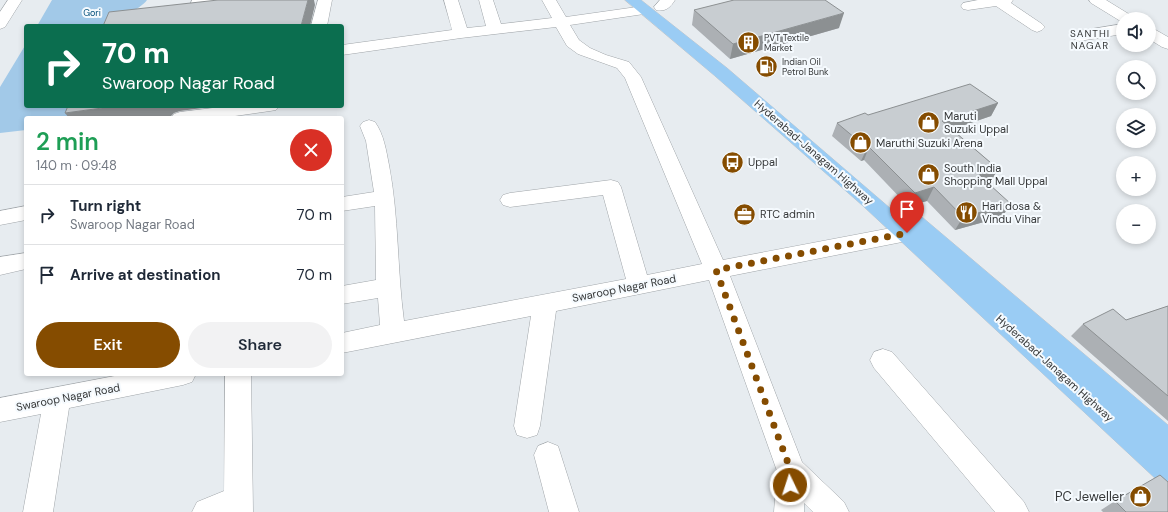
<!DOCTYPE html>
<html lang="en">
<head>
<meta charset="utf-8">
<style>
	:root { --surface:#fff; --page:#f2f2f3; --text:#1f2937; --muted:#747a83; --line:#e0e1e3; --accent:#854c00 }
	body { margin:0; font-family:"DM Sans",sans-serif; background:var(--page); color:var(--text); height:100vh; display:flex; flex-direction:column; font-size:15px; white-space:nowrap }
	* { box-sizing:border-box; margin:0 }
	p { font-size:13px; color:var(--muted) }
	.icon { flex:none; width:22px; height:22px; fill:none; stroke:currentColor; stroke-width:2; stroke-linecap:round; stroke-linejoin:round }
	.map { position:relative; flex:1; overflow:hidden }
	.panel { position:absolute; left:24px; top:116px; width:320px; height:260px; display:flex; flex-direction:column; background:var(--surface); border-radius:4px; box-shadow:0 2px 6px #0003 }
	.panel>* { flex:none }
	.banner { position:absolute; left:24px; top:24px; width:320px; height:84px; border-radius:4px; box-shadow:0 2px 6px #0003; background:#0b6e4f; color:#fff; overflow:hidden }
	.fabs { position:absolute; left:1116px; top:12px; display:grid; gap:8px }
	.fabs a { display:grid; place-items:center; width:40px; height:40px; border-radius:50%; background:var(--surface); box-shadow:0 2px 6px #0003; font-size:20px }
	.pin { position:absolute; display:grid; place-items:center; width:34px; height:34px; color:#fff; margin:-41px -17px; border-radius:50% 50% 50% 0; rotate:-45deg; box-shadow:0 0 4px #0007 }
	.pin .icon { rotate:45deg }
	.me { position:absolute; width:44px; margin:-22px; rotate:356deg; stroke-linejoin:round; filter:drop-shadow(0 0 3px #0008) }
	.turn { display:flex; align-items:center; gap:14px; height:84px; padding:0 12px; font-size:18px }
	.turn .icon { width:52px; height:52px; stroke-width:2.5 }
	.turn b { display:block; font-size:28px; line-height:34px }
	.round { display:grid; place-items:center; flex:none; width:42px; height:42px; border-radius:21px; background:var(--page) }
	.summary { display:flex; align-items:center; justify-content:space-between; height:68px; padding:0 12px }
	h1 { font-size:24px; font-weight:600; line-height:30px; color:#1e9e55 }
	.cta { display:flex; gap:8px; margin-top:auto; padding:8px 12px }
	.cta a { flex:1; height:46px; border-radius:24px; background:var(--accent); color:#fff; font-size:16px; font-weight:600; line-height:46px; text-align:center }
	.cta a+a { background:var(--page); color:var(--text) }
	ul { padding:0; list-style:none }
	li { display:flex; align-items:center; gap:12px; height:60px; padding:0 12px; border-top:1px solid var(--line) }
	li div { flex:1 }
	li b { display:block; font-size:15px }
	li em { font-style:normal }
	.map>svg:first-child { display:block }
	.green { fill:#a2c9e8 }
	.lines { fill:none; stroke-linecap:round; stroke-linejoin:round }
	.minor-casing { stroke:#a0a5a9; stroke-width:1 }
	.trunk-casing { stroke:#c7c7c8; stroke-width:1 }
	.minor { fill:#fff; fill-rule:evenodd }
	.trunk { fill:#9accf4; fill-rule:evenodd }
	.wall { fill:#acb0b4 }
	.shaded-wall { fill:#8c9092 }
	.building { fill:#c8cdd1; stroke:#8c9092 }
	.route { stroke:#854c00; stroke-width:7; stroke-dasharray:0 12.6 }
	.labels { text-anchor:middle; stroke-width:4; stroke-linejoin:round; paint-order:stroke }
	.far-park-label { font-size:9px; fill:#014e7a; stroke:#f5fafe }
	.far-poi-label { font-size:9px; fill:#363839; stroke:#f5fafe; text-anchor:start }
	.far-neighbourhood-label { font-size:10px; letter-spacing:1px; fill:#363839; stroke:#f5fafe }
	.poi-label { font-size:11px; fill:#363839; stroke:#f5fafe; text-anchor:start }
	.street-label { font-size:11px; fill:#363839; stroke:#f5fafe }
	.near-poi-label { font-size:13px; fill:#363839; stroke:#f5fafe; text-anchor:end }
</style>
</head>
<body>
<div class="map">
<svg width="1168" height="512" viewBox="0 0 1168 512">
	<rect width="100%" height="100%" fill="#e7ecf0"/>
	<!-- green -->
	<g class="green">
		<path d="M 52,0 L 147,0 C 138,12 119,14 114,26 L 37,26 Z"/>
		<path d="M 26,44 L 26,106 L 80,106 L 76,118 L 26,118 L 26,130 L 0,133 L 0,87 Z"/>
	</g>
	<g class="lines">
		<defs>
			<g id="minor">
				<path d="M 8,0 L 22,0 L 5,27 L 0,29 L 0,12 Z"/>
				<path d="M 192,0 L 283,0 L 281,3 L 276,4 L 197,10 L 192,9 L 190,6 Z"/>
				<path d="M 318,0 L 332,0 L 327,26 L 311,26 Z"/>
				<path d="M 444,0 L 458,0 L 467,28 L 486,26 L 479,0 L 493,0 L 501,24 L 552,18 L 542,0 L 556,0 L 566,17 L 644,6 L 649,7 L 651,10 L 649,13 L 644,14 L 570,25 L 579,40 L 590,48 L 606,55 L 629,62 L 641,77 L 723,260 L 907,225 L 915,227 L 918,233 L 915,239 L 907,241 L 730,276 L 802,462 L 844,502 L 849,512 L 813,512 L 804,503 L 804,512 L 774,512 L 777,471 L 709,280 L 556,311 L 540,426 L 537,435 L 527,438 L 517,435 L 514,426 L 531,316 L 342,353 L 342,333 L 380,325 L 378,298 L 342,304 L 342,286 L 376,280 L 375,206 L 342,211 L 342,197 L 374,192 L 366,141 L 360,126 L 363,122 L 369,120 L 375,122 C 384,135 386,150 389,165 C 399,217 397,269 404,321 L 626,279 L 603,195 L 510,207 L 503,205 L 500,200 L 503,195 L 510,193 L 611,180 L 618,182 L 621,187 L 647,275 L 702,264 L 625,78 L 617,68 L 578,54 L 567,46 L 556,27 L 461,38 L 342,55 L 342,45 L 452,30 Z"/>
				<path d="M 660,0 L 675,0 C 670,8 665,12 656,10 L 654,7 Z"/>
				<path d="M 978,0 L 1013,0 L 1011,3 L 1042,24 L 1045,27 L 1042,30 L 1037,32 L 1032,30 L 996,6 L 968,10 L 963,9 L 961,6 L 963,3 Z"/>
				<path d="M 1089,0 L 1106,0 L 1132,16 L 1135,19 L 1123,19 L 1123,23 L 1122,22 L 1091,3 Z"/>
				<path d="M 1123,24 L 1123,34 L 1079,41 L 1074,39 L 1071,36 L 1074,33 L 1079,31 Z"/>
				<path d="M 1149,27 L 1154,29 L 1168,37 L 1168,49 L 1162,47 L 1149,39 Z"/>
				<path d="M 229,106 L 279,106 L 276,110 L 270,111 L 221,118 L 171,118 L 174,114 L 180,112 Z"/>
				<path d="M 26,206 L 26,220 L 0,225 L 0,211 Z"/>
				<path d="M 26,253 L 26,269 L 0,275 L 0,257 Z"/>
				<path d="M 883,349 L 892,352 L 1024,502 L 1029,512 L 995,512 L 874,368 L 870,360 L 874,352 Z"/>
				<path d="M 125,374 L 196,374 L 192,382 L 183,385 L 69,408 L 53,512 L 23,512 L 41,414 L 0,422 L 0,398 Z"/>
				<path d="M 225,374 L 251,374 L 253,512 L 192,512 L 197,502 L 224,491 Z"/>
				<path d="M 548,442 L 558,446 L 579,512 L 549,512 L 534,455 L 538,446 Z"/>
			</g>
			<path id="trunk" d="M 625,0 L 641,0 L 727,68 L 905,221 L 908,217 L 915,214 L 922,217 L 1168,425 L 1168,485 L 1158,481 L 863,206 L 715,76 Z"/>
		</defs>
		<!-- minor casing -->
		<use href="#minor" class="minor-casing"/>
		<!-- trunk casing -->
		<use href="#trunk" class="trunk-casing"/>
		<!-- minor -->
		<use href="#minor" class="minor"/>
		<!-- trunk -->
		<use href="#trunk" class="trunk"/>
	</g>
	<!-- wall -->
	<g class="wall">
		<path d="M 694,10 L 839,28 L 730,59 L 692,25 Z"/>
		<path d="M 998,103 L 991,116 L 952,129 L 998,169 L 990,183 L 988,183 L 1002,217 L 955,230 L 927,201 L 908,206 L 864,160 L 861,161 L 832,136 L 837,123 L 868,115 Z"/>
		<path d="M 1168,306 L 1168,421 L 1071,336 L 1083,324 L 1126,320 Z"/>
		<path d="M 1115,501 L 1168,512 L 1103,512 L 1101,510 Z"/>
	</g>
	<!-- shaded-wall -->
	<g class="shaded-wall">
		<path d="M 308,0 L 314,0 L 315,5 L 310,26 L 301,26 Z"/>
		<path d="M 844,13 L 839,28 L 730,59 L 733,44 Z"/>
		<path d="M 998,103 L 991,116 L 936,135 L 942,121 Z"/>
		<path d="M 117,106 L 217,106 L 180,111 L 174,113 L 171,116 L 152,118 L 69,118 L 65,113 Z"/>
		<path d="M 869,147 L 864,160 L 861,161 L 867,148 Z"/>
		<path d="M 998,169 L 990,183 L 971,188 L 979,175 Z"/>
		<path d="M 934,187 L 927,201 L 908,206 L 915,193 Z"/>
		<path d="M 1011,204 L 1002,217 L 955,230 L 963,217 Z"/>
	</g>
	<!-- building -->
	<g class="building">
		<path d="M 218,0 L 308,0 L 301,26 L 103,26 L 109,12 Z"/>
		<path d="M 734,0 L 825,0 L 844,13 L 733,44 L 694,10 Z"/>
		<path d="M 970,84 L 998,103 L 942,121 L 998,169 L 979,175 L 1011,204 L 963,217 L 934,187 L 915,193 L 869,147 L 867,148 L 837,123 L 865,113 L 868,115 Z"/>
		<path d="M 68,106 L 117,106 L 65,113 Z"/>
		<path d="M 1168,306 L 1168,396 L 1083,324 L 1113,309 L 1126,320 Z"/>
		<path d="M 1160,475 L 1168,482 L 1168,512 L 1126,512 L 1115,501 Z"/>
	</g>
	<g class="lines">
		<!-- route -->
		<path class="route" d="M 790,485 L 791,471 L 716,270 L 907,233"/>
	</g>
	<!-- icons -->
	<defs>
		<symbol id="building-disc" viewBox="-11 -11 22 22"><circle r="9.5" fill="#854c00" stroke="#f5fafe"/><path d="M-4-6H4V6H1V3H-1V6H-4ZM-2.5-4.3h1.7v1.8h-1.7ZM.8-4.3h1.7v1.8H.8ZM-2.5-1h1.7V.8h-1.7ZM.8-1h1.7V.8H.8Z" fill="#fff"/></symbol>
		<symbol id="fuel-disc" viewBox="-11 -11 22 22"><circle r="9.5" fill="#854c00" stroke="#f5fafe"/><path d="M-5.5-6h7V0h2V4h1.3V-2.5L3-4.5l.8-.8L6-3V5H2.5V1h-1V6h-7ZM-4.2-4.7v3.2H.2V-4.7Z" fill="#fff"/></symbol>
		<symbol id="shop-disc" viewBox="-11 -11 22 22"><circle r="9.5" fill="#854c00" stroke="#f5fafe"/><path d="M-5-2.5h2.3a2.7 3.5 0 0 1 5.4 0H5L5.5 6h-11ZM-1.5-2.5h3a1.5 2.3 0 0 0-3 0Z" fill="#fff"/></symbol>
		<symbol id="bus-disc" viewBox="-11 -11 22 22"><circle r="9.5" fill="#854c00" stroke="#f5fafe"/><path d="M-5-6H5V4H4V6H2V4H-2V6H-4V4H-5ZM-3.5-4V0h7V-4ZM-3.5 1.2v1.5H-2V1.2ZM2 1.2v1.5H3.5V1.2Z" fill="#fff"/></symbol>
		<symbol id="restaurant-disc" viewBox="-11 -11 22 22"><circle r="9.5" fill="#854c00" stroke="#f5fafe"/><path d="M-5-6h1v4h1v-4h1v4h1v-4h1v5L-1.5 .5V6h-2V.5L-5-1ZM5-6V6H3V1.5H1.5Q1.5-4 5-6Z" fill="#fff"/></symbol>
		<symbol id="office-disc" viewBox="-11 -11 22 22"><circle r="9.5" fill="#854c00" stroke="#f5fafe"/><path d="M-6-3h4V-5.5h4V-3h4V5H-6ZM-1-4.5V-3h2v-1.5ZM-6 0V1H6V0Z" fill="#fff"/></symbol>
	</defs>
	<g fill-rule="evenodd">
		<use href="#building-disc" x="736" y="30" width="25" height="25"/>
		<use href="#fuel-disc" x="754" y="54" width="25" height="25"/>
		<use href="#shop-disc" x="916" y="110" width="25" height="25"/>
		<use href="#shop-disc" x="848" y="130" width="25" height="25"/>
		<use href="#bus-disc" x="720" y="150" width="25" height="25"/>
		<use href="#shop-disc" x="916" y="162" width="25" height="25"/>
		<use href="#restaurant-disc" x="954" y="200" width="25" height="25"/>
		<use href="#office-disc" x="732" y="202" width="25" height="25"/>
		<use href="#shop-disc" x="1128" y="484" width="25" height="25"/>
	</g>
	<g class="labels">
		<!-- far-park labels -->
		<g class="far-park-label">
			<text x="92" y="16">Gori</text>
		</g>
		<!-- far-poi labels -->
		<g class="far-poi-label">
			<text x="764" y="41">PVT Textile<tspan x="764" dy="10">Market</tspan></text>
			<text x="782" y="65">Indian Oil<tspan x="782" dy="10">Petrol Bunk</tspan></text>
		</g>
		<!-- far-neighbourhood labels -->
		<g class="far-neighbourhood-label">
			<text x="1090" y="37">SANTHI<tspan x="1090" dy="12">NAGAR</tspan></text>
		</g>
		<!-- poi labels -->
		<g class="poi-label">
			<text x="944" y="120">Maruti<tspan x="944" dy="13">Suzuki Uppal</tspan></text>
			<text x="876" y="147">Maruthi Suzuki Arena</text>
			<text x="748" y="166">Uppal</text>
			<text x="944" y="172">South India<tspan x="944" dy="13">Shopping Mall Uppal</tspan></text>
			<text x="982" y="210">Hari dosa &amp;<tspan x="982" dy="13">Vindu Vihar</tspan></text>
			<text x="760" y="218">RTC admin</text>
		</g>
		<!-- street labels -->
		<g class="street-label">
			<text transform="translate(814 152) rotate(41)" y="4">Hyderabad-Janagam Highway</text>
			<text transform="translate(624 288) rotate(-11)" y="4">Swaroop Nagar Road</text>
			<text transform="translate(1055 368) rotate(42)" y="4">Hyderabad-Janagam Highway</text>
			<text transform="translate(68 397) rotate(-11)" y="4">Swaroop Nagar Road</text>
		</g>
		<!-- near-poi labels -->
		<g class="near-poi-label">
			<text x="1124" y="501">PC Jeweller</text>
		</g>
	</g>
</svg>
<div class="fabs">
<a><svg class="icon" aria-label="sound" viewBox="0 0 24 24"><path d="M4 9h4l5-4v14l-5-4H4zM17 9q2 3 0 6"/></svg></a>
<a><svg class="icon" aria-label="search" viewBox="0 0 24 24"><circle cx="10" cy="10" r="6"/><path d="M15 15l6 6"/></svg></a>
<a><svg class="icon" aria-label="layers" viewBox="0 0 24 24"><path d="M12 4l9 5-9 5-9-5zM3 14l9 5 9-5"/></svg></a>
<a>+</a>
<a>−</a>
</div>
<div class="pin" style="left:907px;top:233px;background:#d93025"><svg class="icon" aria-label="arrive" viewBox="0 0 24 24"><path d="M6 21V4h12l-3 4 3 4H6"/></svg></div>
<svg class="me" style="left:790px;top:485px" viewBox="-20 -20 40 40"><circle r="17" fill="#854c00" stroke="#fff" stroke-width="3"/><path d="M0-11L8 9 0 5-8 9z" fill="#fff"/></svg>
<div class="banner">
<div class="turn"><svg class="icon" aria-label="right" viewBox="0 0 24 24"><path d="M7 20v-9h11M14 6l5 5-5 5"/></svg><div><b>70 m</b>Swaroop Nagar Road</div></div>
</div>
<section class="panel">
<div class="summary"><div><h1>2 min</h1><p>140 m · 09:48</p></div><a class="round" style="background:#d93025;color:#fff"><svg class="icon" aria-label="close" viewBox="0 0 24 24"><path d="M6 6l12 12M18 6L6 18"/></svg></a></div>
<ul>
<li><svg class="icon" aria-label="right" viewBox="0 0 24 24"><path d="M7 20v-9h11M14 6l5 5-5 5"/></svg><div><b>Turn right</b><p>Swaroop Nagar Road</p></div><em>70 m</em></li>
<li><svg class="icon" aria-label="arrive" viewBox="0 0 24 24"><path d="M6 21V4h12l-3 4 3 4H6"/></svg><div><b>Arrive at destination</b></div><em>70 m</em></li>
</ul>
<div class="cta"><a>Exit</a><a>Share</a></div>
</section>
</div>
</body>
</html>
